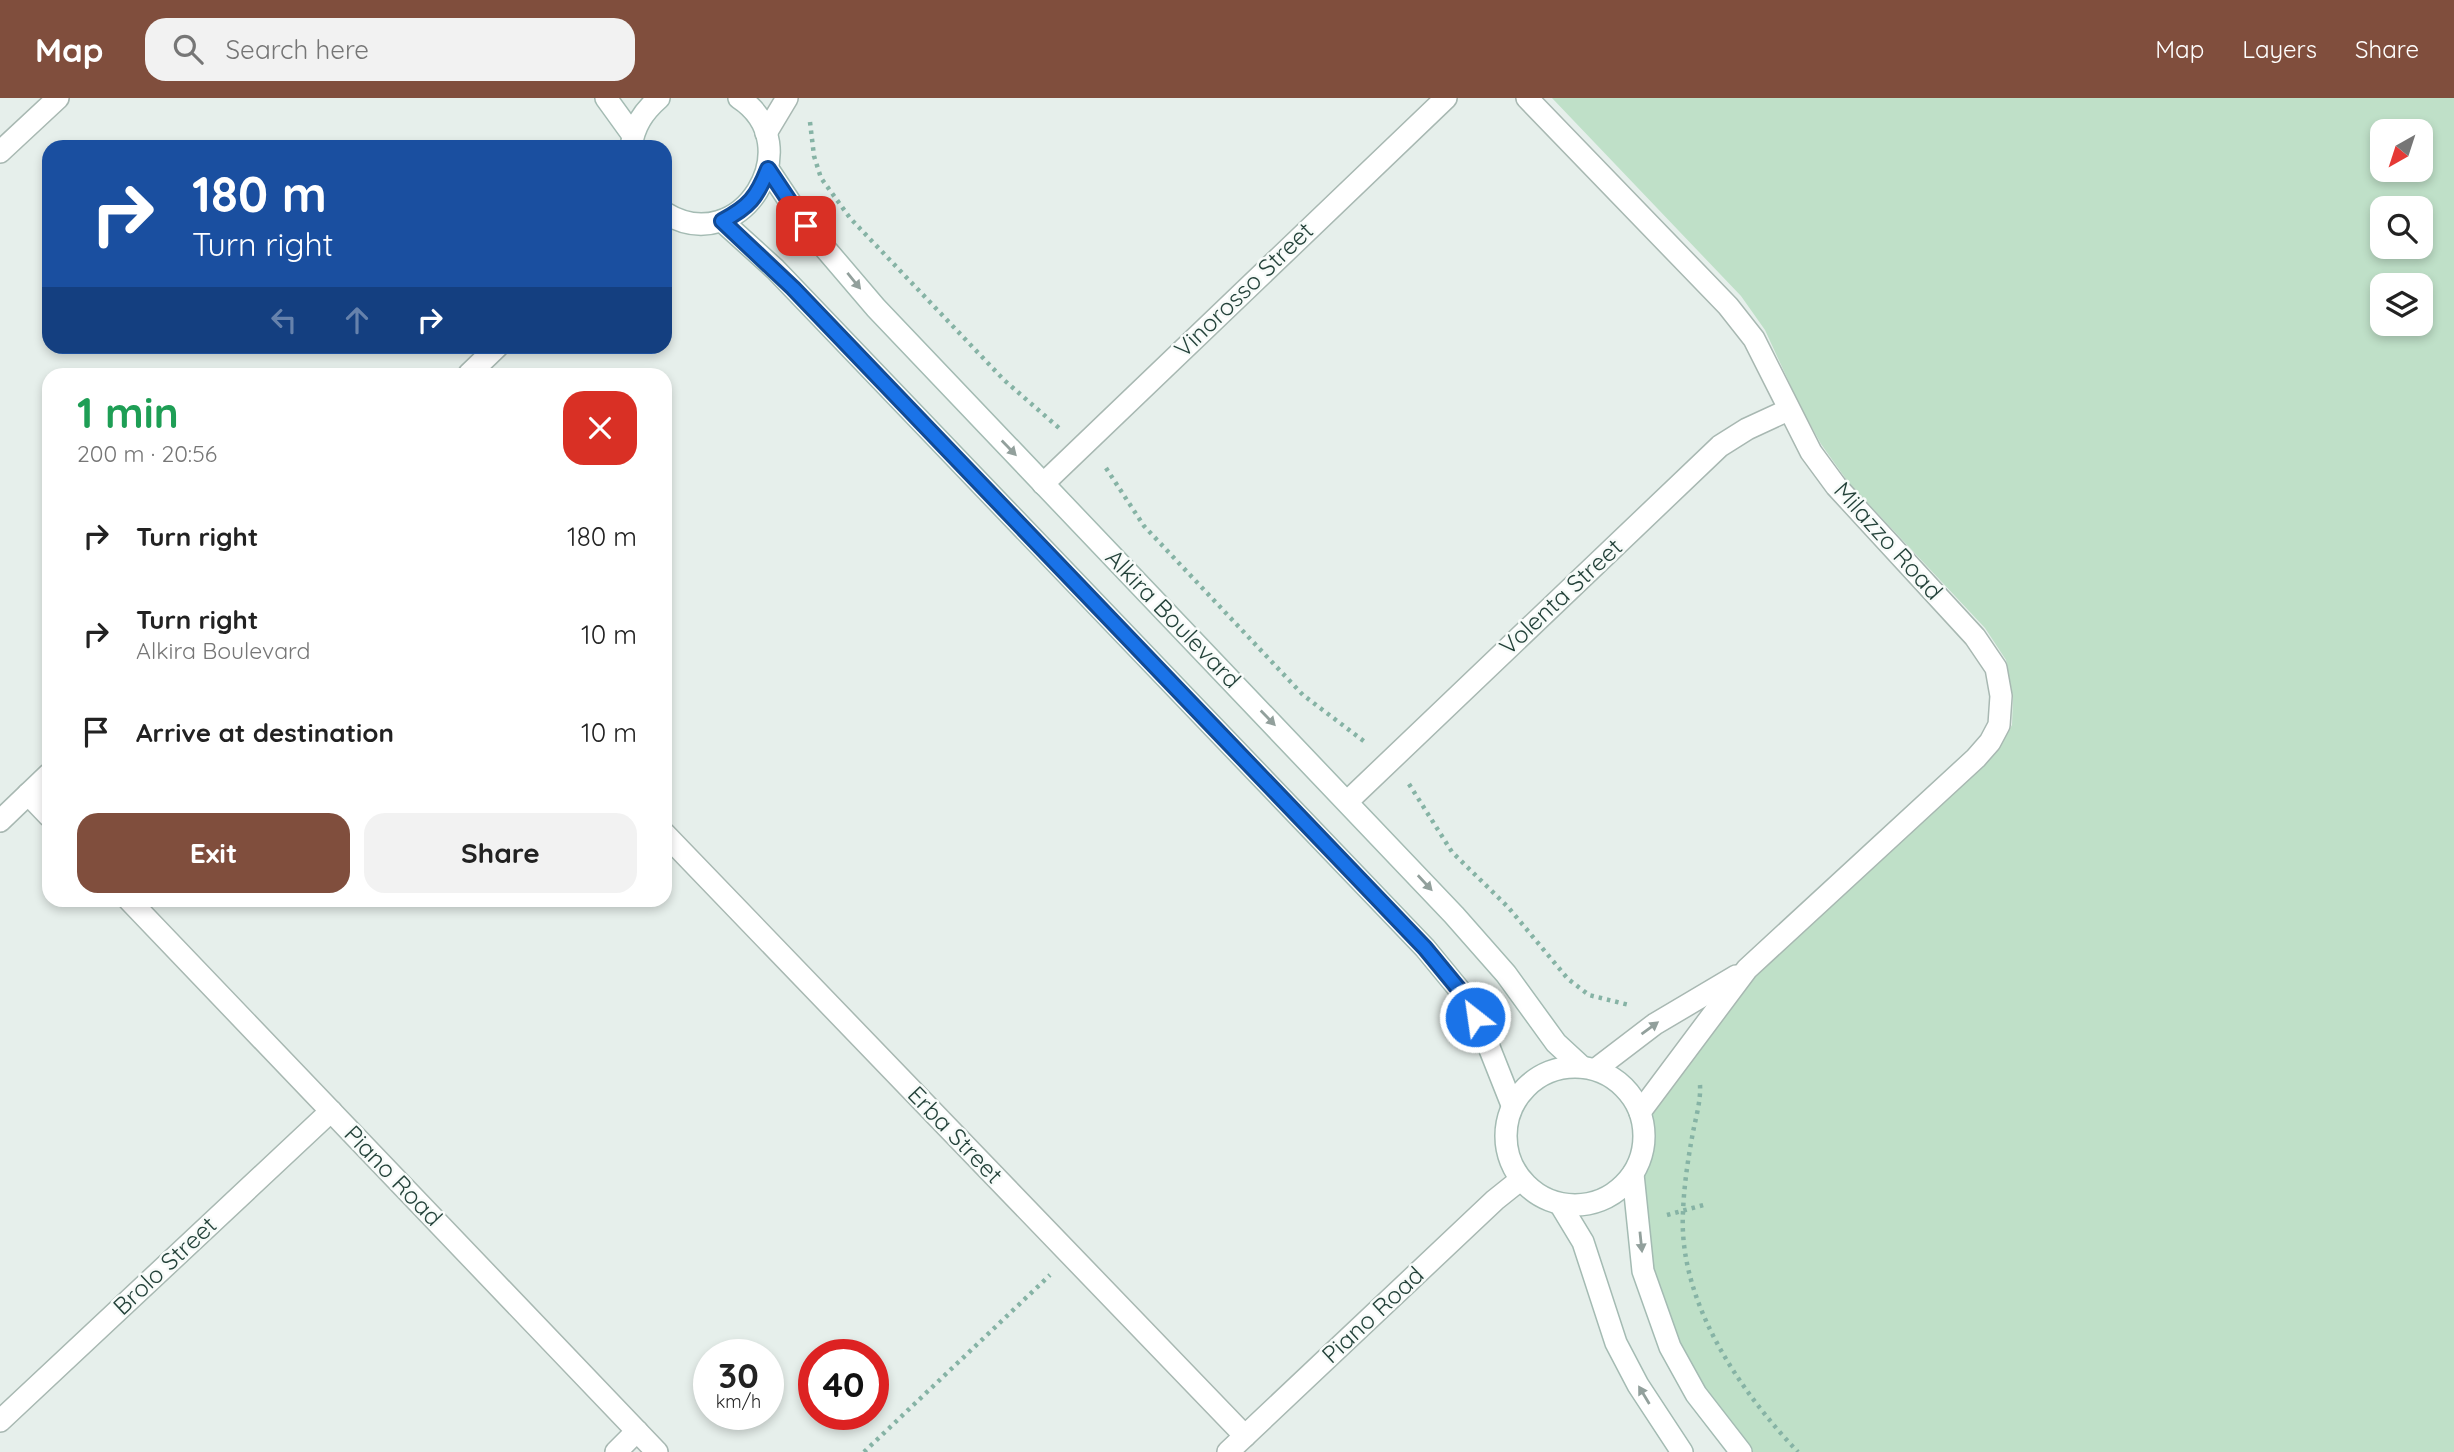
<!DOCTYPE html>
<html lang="en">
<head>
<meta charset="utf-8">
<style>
	:root { --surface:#fff; --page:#f2f2f2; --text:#222; --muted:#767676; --accent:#804e3d }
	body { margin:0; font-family:Quicksand,sans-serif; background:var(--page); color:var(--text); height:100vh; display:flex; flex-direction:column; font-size:26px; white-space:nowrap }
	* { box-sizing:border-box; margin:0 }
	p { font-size:23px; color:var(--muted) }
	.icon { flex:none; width:38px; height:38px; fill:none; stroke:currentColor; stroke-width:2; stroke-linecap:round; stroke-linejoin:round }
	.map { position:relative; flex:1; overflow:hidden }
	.sheet { position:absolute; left:42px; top:270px; width:630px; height:539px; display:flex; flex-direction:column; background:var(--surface); border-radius:21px; box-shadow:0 4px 10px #0003 }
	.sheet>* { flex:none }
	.top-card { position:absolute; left:42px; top:42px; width:630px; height:214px; border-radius:21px; box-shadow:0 4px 10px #0003; background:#1a4fa0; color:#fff; overflow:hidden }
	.needle { width:46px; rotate:219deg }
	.tools { position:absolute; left:2370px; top:21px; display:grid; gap:14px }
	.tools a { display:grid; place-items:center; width:63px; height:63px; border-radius:14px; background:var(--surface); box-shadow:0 4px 10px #0003; font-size:35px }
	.speed { position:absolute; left:693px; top:1241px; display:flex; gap:14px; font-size:35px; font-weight:700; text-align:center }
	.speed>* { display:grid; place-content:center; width:91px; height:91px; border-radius:50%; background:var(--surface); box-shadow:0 4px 10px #0003; line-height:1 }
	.speed small { font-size:18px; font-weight:400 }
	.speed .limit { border:10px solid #d22; background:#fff; color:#111 }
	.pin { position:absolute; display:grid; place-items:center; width:60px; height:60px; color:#fff; margin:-30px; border-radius:14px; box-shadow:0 4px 10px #0006 }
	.me { position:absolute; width:77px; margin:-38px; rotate:330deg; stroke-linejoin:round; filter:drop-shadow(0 0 5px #0008) }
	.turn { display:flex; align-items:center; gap:24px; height:147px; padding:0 35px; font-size:32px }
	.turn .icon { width:91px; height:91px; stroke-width:2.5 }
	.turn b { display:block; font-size:49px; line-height:60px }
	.lanes { display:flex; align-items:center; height:66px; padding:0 35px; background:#0003; justify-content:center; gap:35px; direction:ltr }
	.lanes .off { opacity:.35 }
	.round { display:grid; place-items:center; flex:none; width:74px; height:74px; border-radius:21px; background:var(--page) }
	.head { display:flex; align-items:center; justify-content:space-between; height:119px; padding:0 35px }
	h1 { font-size:42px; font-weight:700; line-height:52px; color:#1e9e55 }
	.button { display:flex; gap:14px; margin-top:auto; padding:14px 35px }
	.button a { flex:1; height:80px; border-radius:21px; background:var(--accent); color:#fff; font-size:28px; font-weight:700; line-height:80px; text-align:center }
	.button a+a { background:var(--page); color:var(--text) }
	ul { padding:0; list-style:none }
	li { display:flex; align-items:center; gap:21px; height:98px; padding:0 35px }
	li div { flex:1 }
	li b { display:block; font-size:26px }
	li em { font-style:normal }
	header { display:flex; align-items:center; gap:42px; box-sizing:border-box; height:98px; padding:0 35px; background:var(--accent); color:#fff }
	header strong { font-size:33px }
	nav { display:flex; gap:38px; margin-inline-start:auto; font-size:24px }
	.search { width:490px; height:63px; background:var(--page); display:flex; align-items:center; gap:18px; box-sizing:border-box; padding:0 24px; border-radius:21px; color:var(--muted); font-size:26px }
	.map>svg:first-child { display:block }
	.green { fill:#bfe0c8; fill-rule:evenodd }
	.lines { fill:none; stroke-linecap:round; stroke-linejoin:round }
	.street-casing { stroke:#a8b8b2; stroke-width:24 }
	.secondary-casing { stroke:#a4bbb3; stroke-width:24 }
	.path { stroke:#86b3a5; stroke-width:4.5; stroke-dasharray:3.5 5; stroke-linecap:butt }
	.street { stroke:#fff; stroke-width:21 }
	.secondary { stroke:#fff; stroke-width:21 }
	.oneway { fill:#92a09c }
	.route-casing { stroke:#114b97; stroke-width:18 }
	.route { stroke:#1a73e8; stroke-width:12 }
	.labels { text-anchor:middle; stroke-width:5; stroke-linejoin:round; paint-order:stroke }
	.street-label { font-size:24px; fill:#24423a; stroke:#f7fbf9 }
</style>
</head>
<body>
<header>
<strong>Map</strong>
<div class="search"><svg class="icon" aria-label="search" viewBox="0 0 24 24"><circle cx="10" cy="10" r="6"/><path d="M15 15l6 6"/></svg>Search here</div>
<nav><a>Map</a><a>Layers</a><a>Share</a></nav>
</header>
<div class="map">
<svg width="2454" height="1354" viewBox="0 0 2454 1354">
	<rect width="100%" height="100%" fill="#e6efeb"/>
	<!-- green -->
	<path class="green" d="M 1552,0 L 2454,0 L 2454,1354 L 1752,1354 L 1702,1290 L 1675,1244 L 1651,1167 L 1642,1078 L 1652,1034 L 1649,1017 L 1752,877 L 1997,651 L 2012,627 L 2013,600 L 2006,562 L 1985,530 L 1848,384 L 1821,346 L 1799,306 L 1765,232 L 1741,198 ZM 2382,33 L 2420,33 L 2420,72 L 2382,72 ZM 2382,110 L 2420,110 L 2420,149 L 2382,149 ZM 2382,187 L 2420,187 L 2420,226 L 2382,226 Z"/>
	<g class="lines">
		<defs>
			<g id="street">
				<path d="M 1527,0 L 1728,208 L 1754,241 L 1811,354 L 1836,388 L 1975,539 L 1996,570 L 2001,598 L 1999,627 L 1990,644 L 1976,660 L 1747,871 L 1640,1014"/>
				<path d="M 766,35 L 787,0"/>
				<path d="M 0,54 L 58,0"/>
				<path d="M 469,276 L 498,248"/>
				<path d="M 1043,386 L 1446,0"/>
				<path d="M 28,696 L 49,718"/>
				<path d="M 1348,703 L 1720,348 L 1747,331 L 1788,312"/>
				<path d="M 0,723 L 49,676"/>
				<path d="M 665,736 L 1245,1338"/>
				<path d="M 129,802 L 657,1354"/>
				<path d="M 1596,971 L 1655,926 L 1736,878"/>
				<path d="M 0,1323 L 331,1013"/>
				<path d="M 616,1354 L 637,1333"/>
				<path d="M 1228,1354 L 1495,1102 L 1520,1082"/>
			</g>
			<g id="secondary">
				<path d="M 606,0 L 632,36"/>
				<path d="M 631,49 C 634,28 643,14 659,0"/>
				<path d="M 768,71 L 806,128 L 876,210 L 1454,817 L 1506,876 L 1556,945 L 1582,969"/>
				<path d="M 665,115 C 741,162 811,47 739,0"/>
				<path d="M 722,123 L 775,171 L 1425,850 L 1462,895 L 1487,944 L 1512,1007"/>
				<circle cx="1575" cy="1038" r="69"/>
				<path d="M 1633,1076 L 1643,1173 L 1670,1249 L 1696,1296 L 1741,1354"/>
				<path d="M 1560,1106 L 1583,1144 L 1616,1245 L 1638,1287 L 1682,1354"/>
			</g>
		</defs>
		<!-- street casing -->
		<use href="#street" class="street-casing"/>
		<!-- secondary casing -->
		<use href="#secondary" class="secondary-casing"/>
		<!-- path -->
		<g class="path">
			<path d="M 810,24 L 814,58 L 821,80 L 850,120 L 1004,282 L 1059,330"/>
			<path d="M 1106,370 L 1144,428 L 1303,597 L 1365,644"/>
			<path d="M 1409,686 L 1452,754 L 1508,809 L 1568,881 L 1589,897 L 1629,907"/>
			<path d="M 1700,987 C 1701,1002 1696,1019 1693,1034 C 1688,1061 1684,1087 1683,1114 C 1678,1203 1739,1292 1798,1354"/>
			<path d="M 1667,1117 L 1707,1106"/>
			<path d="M 864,1354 L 1050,1177"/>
		</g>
		<!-- street -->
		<use href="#street" class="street"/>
		<!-- secondary -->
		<use href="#secondary" class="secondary"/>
	</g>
	<!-- one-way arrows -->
	<defs><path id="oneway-solid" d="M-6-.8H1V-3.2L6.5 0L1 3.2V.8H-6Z" transform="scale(1.75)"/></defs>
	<g class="oneway">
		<use href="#oneway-solid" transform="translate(854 183) rotate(51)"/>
		<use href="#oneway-solid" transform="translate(1009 350) rotate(46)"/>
		<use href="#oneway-solid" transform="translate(1268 620) rotate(46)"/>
		<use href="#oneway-solid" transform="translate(1425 785) rotate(47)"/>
		<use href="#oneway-solid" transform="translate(1650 930) rotate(-36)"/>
		<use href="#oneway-solid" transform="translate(1641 1144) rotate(84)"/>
		<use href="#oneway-solid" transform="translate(1644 1297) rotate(-121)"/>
	</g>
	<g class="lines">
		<defs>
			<path id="route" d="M 806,128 L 768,71 C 757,99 749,109 722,123 L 793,190 L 1425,850 L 1462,895 L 1475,919"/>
		</defs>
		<!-- route casing -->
		<use href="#route" class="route-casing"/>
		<!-- route -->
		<use href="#route" class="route"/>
	</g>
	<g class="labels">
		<!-- street labels -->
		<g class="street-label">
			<text transform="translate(1244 192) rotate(-44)" y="8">Vinorosso Street</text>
			<text transform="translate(1888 443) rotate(48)" y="8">Milazzo Road</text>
			<text transform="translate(1561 499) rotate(-43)" y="8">Volenta Street</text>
			<text transform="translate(1173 521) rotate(46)" y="8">Alkira Boulevard</text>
			<text transform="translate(955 1037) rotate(46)" y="8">Erba Street</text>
			<text transform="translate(393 1078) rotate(46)" y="8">Piano Road</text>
			<text transform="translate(165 1168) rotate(-43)" y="8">Brolo Street</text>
			<text transform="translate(1373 1217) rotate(-43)" y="8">Piano Road</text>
		</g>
	</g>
</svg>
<div class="tools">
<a><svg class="needle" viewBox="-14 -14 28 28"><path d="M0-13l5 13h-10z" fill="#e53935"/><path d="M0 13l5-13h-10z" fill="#767676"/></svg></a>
<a><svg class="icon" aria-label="search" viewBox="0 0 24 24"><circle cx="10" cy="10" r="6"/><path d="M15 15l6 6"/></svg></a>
<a><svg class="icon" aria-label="layers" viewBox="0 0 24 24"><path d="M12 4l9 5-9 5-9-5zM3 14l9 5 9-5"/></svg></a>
</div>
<div class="speed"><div>30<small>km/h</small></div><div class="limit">40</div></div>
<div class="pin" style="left:806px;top:128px;background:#d93025"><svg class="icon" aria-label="arrive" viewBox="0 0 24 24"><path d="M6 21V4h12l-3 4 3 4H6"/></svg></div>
<svg class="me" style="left:1475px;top:919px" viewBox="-20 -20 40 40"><circle r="17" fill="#1a73e8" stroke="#fff" stroke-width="3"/><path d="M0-11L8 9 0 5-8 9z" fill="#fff"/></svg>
<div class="top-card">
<div class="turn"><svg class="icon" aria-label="right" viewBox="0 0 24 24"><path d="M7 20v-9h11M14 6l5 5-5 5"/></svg><div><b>180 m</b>Turn right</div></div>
<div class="lanes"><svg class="icon off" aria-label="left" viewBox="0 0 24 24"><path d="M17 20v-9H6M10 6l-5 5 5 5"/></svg><svg class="icon off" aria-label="ahead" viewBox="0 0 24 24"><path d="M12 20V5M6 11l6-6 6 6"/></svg><svg class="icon" aria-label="right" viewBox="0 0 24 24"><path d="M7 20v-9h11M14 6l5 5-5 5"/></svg></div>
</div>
<section class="sheet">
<div class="head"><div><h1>1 min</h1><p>200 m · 20:56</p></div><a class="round" style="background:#d93025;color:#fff"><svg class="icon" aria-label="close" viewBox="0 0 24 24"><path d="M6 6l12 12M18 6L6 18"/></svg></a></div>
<ul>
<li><svg class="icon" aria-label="right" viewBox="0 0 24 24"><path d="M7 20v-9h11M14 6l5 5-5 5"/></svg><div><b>Turn right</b></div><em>180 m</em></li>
<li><svg class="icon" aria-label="right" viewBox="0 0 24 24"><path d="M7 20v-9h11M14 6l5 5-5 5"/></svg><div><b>Turn right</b><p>Alkira Boulevard</p></div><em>10 m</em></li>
<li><svg class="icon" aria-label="arrive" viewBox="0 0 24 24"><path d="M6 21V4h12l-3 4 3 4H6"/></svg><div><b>Arrive at destination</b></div><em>10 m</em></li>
</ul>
<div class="button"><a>Exit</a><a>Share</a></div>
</section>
</div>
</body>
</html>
